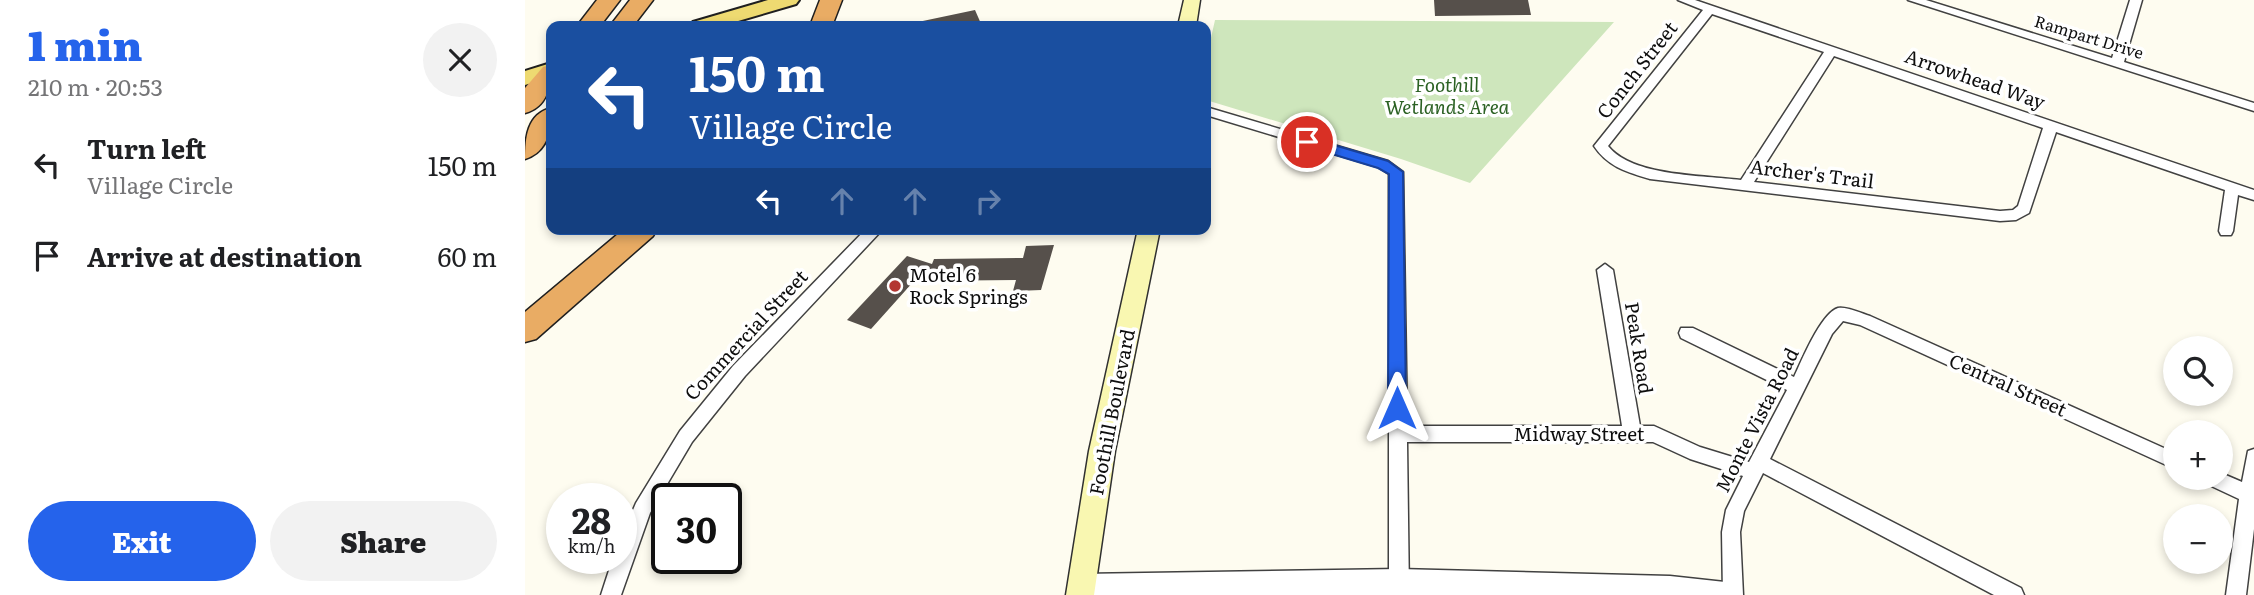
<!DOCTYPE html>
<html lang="en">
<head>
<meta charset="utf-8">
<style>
	:root { --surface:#fff; --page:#f2f2f2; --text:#202124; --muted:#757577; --accent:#2563eb }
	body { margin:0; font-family:Literata,serif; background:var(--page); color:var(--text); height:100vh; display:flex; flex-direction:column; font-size:26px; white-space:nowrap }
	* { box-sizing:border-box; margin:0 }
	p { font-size:23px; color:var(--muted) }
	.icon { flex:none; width:38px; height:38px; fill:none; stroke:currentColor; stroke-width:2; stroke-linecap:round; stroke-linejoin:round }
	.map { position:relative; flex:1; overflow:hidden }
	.panel { display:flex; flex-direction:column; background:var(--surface); width:525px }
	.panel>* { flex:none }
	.banner { position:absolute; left:21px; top:21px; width:665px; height:214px; border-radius:14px; box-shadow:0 4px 10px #0003; background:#1a4fa0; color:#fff; overflow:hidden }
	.controls { position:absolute; left:1638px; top:336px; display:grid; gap:14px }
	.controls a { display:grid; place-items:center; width:70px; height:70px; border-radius:50%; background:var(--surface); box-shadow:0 4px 10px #0003; font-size:35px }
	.speed { position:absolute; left:21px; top:483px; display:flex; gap:14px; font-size:35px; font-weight:700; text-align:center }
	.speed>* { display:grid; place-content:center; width:91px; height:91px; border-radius:50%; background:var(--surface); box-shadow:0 4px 10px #0003; line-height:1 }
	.speed small { font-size:18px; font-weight:400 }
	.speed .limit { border:4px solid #111; border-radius:10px; background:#fff; color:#111 }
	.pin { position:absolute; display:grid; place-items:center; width:60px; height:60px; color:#fff; margin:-30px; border:4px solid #fff; border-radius:50%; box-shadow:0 2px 7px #0007 }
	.me { position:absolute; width:77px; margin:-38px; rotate:0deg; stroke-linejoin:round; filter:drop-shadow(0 0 5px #0008) }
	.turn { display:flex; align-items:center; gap:24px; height:147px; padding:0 28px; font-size:32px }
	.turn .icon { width:91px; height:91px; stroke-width:2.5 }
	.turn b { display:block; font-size:49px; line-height:60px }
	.lanes { display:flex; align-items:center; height:66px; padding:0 28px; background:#0003; justify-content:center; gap:35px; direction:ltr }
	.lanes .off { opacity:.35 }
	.round { display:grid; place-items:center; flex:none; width:74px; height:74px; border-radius:37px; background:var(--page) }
	.head { display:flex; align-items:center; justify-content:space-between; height:119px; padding:0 28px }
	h1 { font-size:42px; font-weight:800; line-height:52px; color:var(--accent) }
	.button { display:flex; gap:14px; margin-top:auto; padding:14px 28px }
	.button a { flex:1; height:80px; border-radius:42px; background:var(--accent); color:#fff; font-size:28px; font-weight:800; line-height:80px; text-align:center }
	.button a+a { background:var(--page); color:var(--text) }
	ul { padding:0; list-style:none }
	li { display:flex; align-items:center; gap:21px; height:91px; padding:0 28px }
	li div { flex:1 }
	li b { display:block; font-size:26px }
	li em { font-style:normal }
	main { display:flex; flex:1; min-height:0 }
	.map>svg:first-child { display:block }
	.green { fill:#cee6bc }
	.building { fill:#56504b }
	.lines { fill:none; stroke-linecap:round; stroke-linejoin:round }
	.minor-casing { stroke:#414141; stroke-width:3 }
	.tertiary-casing { stroke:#414141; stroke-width:3 }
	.secondary-casing { stroke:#303030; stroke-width:3 }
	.primary-casing { stroke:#1f1f1f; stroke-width:4 }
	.motorway-casing { stroke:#1f1f1f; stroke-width:3 }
	.minor { fill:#fff; fill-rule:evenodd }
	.tertiary { fill:#fff; fill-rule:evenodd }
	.secondary { fill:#f9f7b1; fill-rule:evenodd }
	.primary { fill:#eeda71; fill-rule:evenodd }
	.motorway { fill:#e9ac64; fill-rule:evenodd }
	.route { fill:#2563eb; stroke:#184099; stroke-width:2 }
	.poi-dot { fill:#b33631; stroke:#fff; stroke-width:2.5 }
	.labels { text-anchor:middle; stroke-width:7; stroke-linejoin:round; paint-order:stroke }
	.far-street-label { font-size:16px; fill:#0e0e0e; stroke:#fff }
	.street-label { font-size:19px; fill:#0e0e0e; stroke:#fff }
	.park-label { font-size:19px; font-style:italic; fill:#2b6123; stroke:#fff }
	.poi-label { font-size:19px; fill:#0e0e0e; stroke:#fff; text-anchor:start }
</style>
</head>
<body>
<main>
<section class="panel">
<div class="head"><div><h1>1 min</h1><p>210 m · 20:53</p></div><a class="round"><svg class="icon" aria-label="close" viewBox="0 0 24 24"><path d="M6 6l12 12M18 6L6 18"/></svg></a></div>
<ul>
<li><svg class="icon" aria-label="left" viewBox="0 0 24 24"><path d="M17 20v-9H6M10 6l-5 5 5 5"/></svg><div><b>Turn left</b><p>Village Circle</p></div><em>150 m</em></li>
<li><svg class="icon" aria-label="arrive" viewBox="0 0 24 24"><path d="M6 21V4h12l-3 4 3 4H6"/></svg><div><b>Arrive at destination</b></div><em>60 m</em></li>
</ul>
<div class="button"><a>Exit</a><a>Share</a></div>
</section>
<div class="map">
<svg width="1729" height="595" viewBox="0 0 1729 595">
	<rect width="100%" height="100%" fill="#fefcf0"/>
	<!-- green -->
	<path class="green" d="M 690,20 L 1089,22 L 945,183 L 876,159 L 681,100 L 681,60 Z"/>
	<!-- building -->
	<g class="building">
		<path d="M 909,0 L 1003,0 L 1006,15 L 910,16 Z"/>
		<path d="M 450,10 L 457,26 L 393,26 L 393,22 Z"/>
		<path d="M 529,245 L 516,290 L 488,291 L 491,280 L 389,281 L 346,329 L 322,320 L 382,256 L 407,264 L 409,259 L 498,258 L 501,246 Z"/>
	</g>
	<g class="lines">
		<defs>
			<g id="minor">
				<path d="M 1153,0 L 1170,0 L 1729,190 L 1729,200 L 1713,195 L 1708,231 L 1706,235 L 1696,235 L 1694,231 L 1700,190 L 1531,132 L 1504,213 L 1491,220 L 1475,221 L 1125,179 C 1102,172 1083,167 1069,146 L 1178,10 ZM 1187,14 L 1299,52 L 1216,180 C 1178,175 1108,177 1083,146 ZM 1309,56 L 1518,128 L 1493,206 L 1488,210 L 1475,211 L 1229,182 Z"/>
				<path d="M 1383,0 L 1401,0 L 1587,58 L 1605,0 L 1617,0 L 1599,62 L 1729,103 L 1729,111 Z"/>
				<path d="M 681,107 L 863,161 L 878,172 L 882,426 L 1097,426 L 1072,270 L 1080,264 L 1088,270 L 1115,426 L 1129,426 L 1175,447 L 1224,462 L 1262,390 L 1156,338 L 1154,333 L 1156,328 L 1168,328 L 1269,377 C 1276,362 1296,313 1313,308 C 1321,306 1336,313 1345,316 L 1650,453 L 1650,469 L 1335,325 L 1318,321 L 1307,334 L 1245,459 L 1496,588 L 1499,595 L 1469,595 L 1238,473 L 1219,511 L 1215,532 L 1218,595 L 1198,595 L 1197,532 L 1201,510 L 1218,476 L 1165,459 L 1128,442 L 882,442 L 884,595 L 864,595 L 864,174 L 853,167 L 681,115 Z"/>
				<path d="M 341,229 L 358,229 L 220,376 L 167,442 L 125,513 L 96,595 L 76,595 L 88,558 L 96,558 L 96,538 L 111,503 L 155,431 L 208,366 Z"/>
				<path d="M 1729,449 L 1729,529 L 1721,595 L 1701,595 L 1714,499 L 1682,484 L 1679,478 L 1696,478 L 1696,473 L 1717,482 L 1723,451 Z"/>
			</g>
			<path id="tertiary" d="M 874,569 L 1145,576 L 1200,582 L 1209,586 L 1213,595 L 546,595 L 543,587 L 547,578 L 556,574 Z"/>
			<g id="secondary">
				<path d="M 659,0 L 675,0 L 671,26 L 653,26 Z"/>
				<path d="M 613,229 L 635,229 L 590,451 L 569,595 L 541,595 L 564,451 Z"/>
			</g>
			<g id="primary">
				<path d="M 243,0 L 274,0 L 271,4 L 196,26 L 165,26 L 168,22 Z"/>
				<path d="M 26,63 L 26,77 L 0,85 L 0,71 Z"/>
			</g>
			<g id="motorway">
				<path d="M 72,0 L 95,0 L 75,26 L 52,26 Z"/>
				<path d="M 105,0 L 128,0 L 108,26 L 85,26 Z"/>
				<path d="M 295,0 L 317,0 L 307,26 L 285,26 Z"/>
				<path d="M 26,65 C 26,85 23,107 0,113 L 0,88 L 18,67 Z"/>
				<path d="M 26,108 C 27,128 23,152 0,159 C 0,138 2,114 26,108 Z"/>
				<path d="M 99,229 L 132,229 L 128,236 L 11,339 L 0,342 L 0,312 Z"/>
			</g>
		</defs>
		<!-- minor casing -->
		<use href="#minor" class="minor-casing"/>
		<!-- tertiary casing -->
		<use href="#tertiary" class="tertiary-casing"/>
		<!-- secondary casing -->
		<use href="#secondary" class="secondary-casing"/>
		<!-- primary casing -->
		<use href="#primary" class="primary-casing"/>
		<!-- motorway casing -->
		<use href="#motorway" class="motorway-casing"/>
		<!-- minor -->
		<use href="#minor" class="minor"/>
		<!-- tertiary -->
		<use href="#tertiary" class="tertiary"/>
		<!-- secondary -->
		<use href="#secondary" class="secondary"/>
		<!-- primary -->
		<use href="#primary" class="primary"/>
		<!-- motorway -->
		<use href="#motorway" class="motorway"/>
	</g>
	<!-- route -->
	<path class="route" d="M 782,137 L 863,161 L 878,172 L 881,408 L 878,414 L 872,416 L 866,414 L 863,408 L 864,174 L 853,168 L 777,145 L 777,138 Z"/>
	<!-- markers -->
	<circle class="poi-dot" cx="370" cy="286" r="7"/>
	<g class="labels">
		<!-- far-street labels -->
		<g class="far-street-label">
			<text transform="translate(1564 37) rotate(17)" y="6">Rampart Drive</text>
		</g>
		<!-- street labels -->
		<g class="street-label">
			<text transform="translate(1112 70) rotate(-52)" y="7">Conch Street</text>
			<text transform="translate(1450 79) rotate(19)" y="7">Arrowhead Way</text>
			<text transform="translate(1287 174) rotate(7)" y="7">Archer's Trail</text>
			<text transform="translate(221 335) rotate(-47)" y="7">Commercial Street</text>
			<text transform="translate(1114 348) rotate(81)" y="7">Peak Road</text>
			<text transform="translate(1483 385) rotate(24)" y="7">Central Street</text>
			<text transform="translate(587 412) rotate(-79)" y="7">Foothill Boulevard</text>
			<text transform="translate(1232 420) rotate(-63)" y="7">Monte Vista Road</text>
			<text x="1054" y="441">Midway Street</text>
		</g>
		<!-- park labels -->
		<g class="park-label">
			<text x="922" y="92">Foothill<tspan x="922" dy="22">Wetlands Area</tspan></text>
		</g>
		<!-- poi labels -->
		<g class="poi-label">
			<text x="384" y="282">Motel 6<tspan x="384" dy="22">Rock Springs</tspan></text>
		</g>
	</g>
</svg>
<div class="controls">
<a><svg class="icon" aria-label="search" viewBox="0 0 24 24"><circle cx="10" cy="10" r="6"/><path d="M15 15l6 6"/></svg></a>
<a>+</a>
<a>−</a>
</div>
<div class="speed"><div>28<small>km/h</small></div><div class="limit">30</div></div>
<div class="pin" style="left:782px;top:142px;background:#d93025"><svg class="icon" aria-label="arrive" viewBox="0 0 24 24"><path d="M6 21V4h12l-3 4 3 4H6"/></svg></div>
<svg class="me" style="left:872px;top:408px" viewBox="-20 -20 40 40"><path d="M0-17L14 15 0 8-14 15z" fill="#2563eb" stroke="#fff" stroke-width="4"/></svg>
<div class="banner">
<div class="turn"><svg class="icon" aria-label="left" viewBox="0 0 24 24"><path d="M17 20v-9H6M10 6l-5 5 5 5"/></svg><div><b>150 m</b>Village Circle</div></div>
<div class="lanes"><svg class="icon" aria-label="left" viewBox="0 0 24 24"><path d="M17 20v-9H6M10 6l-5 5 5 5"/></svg><svg class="icon off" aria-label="ahead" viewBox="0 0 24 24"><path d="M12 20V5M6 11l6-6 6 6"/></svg><svg class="icon off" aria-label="ahead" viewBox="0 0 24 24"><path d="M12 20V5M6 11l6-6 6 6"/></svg><svg class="icon off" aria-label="right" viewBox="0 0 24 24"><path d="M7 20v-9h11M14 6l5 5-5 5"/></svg></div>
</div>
</div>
</main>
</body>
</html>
